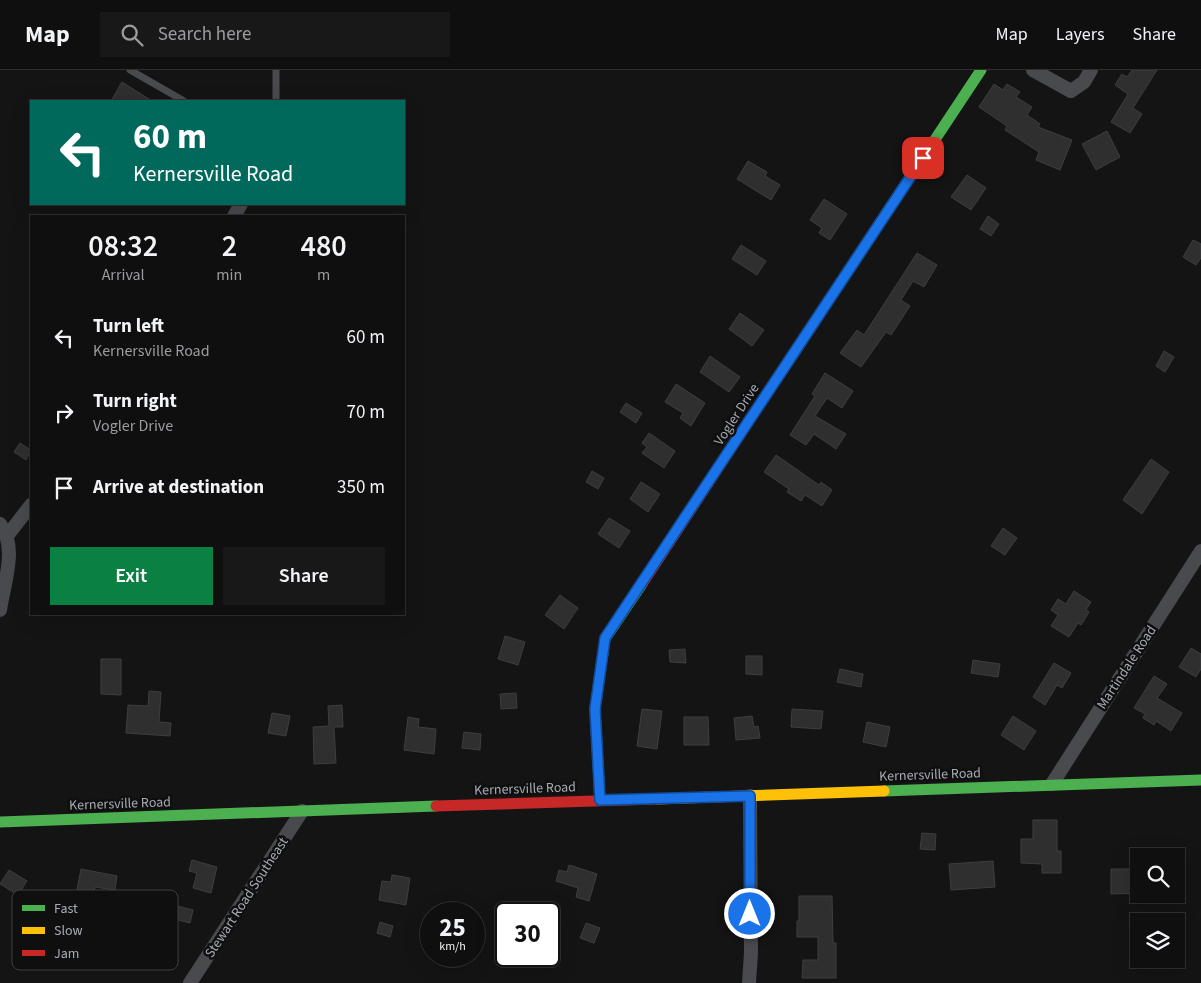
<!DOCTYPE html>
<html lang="en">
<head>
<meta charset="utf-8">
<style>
	:root { --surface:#0f0f10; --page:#181819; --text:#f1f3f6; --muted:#9b9c9f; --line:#2f2f30; --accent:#0b8043 }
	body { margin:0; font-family:"Source Sans 3",sans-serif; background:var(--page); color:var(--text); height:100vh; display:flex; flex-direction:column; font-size:19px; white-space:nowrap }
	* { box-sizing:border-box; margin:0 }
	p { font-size:16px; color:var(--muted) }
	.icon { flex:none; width:28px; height:28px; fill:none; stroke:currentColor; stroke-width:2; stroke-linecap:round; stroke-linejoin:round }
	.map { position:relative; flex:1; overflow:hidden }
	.panel { position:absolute; left:30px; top:145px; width:375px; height:400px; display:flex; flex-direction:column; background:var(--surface); border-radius:0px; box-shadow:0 5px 20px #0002,0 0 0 1px var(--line) }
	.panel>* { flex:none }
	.top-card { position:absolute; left:30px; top:30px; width:375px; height:105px; border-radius:0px; box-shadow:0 5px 20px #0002,0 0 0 1px var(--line); background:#00695c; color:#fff; overflow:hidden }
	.fabs { position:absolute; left:1130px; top:778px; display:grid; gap:10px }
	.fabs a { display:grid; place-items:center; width:55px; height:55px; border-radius:0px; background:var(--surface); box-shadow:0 5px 20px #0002,0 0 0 1px var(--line); font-size:25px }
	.speed { position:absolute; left:420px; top:832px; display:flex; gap:10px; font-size:25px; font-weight:700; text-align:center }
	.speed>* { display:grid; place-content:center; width:65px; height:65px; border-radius:50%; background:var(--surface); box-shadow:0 5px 20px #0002,0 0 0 1px var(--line); line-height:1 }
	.speed small { font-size:12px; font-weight:400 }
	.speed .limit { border:2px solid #111; border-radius:8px; background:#fff; color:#111 }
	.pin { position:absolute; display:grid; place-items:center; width:42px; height:42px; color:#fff; margin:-21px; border-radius:10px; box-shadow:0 2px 8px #0006 }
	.me { position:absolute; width:55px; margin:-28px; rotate:0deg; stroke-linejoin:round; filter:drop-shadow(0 0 4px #0008) }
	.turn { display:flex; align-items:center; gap:18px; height:105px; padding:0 20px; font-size:22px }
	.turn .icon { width:65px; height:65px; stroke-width:2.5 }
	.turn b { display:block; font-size:35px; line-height:42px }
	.eta { display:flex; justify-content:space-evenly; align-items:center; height:85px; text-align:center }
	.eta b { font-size:30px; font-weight:600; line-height:35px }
	.button { display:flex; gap:10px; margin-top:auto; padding:10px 20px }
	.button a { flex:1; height:58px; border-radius:0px; background:var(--accent); color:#fff; font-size:20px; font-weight:600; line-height:58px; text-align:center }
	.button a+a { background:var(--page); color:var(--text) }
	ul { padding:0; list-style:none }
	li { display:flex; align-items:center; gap:15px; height:75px; padding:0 20px }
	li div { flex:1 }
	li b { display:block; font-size:19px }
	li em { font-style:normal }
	header { display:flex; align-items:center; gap:30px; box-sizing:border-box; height:70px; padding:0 25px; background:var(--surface); border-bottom:1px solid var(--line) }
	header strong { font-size:24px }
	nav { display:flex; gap:28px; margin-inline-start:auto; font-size:18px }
	.search { width:350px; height:45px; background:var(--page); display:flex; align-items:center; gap:12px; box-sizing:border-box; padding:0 18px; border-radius:0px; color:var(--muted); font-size:19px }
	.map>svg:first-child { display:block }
	.building { fill:#2f2f30; stroke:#3d3e41 }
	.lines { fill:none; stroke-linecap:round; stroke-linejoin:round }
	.lane { stroke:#494a4e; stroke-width:7 }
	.street { stroke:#494a4e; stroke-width:14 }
	.fast { stroke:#4caf50; stroke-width:11 }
	.slow { stroke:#ffc107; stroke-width:11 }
	.jam { stroke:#c62828; stroke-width:11 }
	.route-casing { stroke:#114b97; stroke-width:12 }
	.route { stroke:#1a73e8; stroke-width:9 }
	.labels { text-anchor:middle; stroke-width:5; stroke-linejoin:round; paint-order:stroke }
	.street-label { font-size:14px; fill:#a7abb4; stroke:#0f0f10 }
	.key { fill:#0f0f10; stroke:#3d3e41; stroke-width:1 }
	.key-label { font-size:14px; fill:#a7abb4 }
</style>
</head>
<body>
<header>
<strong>Map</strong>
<div class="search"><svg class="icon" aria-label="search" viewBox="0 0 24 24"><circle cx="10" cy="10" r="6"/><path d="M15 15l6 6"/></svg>Search here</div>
<nav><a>Map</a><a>Layers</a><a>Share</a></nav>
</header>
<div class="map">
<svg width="1201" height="913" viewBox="0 0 1201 913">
	<rect width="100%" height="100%" fill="#141415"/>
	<!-- building -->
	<g class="building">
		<path d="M 1132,0 L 1157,0 L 1133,38 L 1142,44 L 1130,63 L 1111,52 L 1128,24 L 1115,15 L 1122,4 L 1127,7 Z"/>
		<path d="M 122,12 L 152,31 L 111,31 Z"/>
		<path d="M 994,14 L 1003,20 L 1007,14 L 1020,22 L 1016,27 L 1032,37 L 1027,45 L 1040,54 L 1038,57 L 1072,70 L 1060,100 L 1036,90 L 1039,82 L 1005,60 L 1007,56 L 979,37 Z"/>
		<path d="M 1107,61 L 1120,87 L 1096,100 L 1082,74 Z"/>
		<path d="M 748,91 L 767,102 L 765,106 L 780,115 L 771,130 L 737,109 Z"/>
		<path d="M 967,105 L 986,118 L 971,140 L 951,127 Z"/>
		<path d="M 824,129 L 847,144 L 830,170 L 819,163 L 822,158 L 810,150 Z"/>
		<path d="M 988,146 L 999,154 L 991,166 L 980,159 Z"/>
		<path d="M 1193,170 L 1201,174 L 1201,188 L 1196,195 L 1183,187 Z"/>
		<path d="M 741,175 L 766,191 L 757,205 L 732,189 Z"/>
		<path d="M 917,183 L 937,195 L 924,217 L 913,211 L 901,230 L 910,236 L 891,265 L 886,262 L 861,297 L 840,283 L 857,260 L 864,265 Z"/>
		<path d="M 740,243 L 764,260 L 752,276 L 729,259 Z"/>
		<path d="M 1164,281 L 1174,287 L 1165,302 L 1156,296 Z"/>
		<path d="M 710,286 L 740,307 L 729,322 L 700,302 Z"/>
		<path d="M 825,303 L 853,321 L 842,338 L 827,328 L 815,346 L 846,364 L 836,379 L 814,364 L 806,375 L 790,365 L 815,326 L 812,324 Z"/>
		<path d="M 676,314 L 705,333 L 691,356 L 680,348 L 683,343 L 665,332 Z"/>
		<path d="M 626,333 L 642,343 L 636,353 L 620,342 Z"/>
		<path d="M 649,363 L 675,381 L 664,398 L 642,383 L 647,377 L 642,373 Z"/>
		<path d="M 20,373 L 31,380 L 26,390 L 14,382 Z"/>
		<path d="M 776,385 L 819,415 L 821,412 L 832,420 L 822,436 L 805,425 L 801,431 L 787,422 L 789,419 L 764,402 Z"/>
		<path d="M 1151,389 L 1169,402 L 1142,444 L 1123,430 Z"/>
		<path d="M 592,401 L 604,408 L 598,419 L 586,412 Z"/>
		<path d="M 641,412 L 660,424 L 648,442 L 630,429 Z"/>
		<path d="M 609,448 L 630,461 L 619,478 L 598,464 Z"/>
		<path d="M 1003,458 L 1017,468 L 1005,485 L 991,476 Z"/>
		<path d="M 1074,521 L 1091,532 L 1086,540 L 1089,542 L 1081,555 L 1078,553 L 1069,567 L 1051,556 L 1058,545 L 1051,540 L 1058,529 L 1066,534 Z"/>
		<path d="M 560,525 L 578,538 L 564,559 L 545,545 Z"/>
		<path d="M 505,566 L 525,572 L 518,595 L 498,589 Z"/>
		<path d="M 1191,578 L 1201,584 L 1201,599 L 1196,607 L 1179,597 Z"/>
		<path d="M 685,579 L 686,593 L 670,592 L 669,580 Z"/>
		<path d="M 746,586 L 762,586 L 762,605 L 746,604 Z"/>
		<path d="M 101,589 L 121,589 L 121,625 L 101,624 Z"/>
		<path d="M 973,590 L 1000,594 L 998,607 L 971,603 Z"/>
		<path d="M 1054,593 L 1071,603 L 1062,618 L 1057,615 L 1045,635 L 1033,627 Z"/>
		<path d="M 840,599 L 863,604 L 861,617 L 837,612 Z"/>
		<path d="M 1154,606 L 1167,614 L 1157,628 L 1182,643 L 1171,661 L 1156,651 L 1154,655 L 1143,648 L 1145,644 L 1134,638 Z"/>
		<path d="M 149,621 L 161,622 L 159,652 L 171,653 L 170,666 L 126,663 L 128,635 L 148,636 Z"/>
		<path d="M 516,623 L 517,638 L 501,639 L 500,624 Z"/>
		<path d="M 342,635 L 343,657 L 334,657 L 336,693 L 314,694 L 313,657 L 329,656 L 328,636 Z"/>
		<path d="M 642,639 L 662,641 L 657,679 L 637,676 Z"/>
		<path d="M 792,639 L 823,641 L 821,659 L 791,657 Z"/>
		<path d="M 272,643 L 290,646 L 286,666 L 268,663 Z"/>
		<path d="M 752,646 L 754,657 L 758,656 L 760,668 L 736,670 L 734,648 Z"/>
		<path d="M 1013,646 L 1036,661 L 1024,680 L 1001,665 Z"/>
		<path d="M 408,647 L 419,649 L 418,657 L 436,659 L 434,684 L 404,680 Z"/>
		<path d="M 684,647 L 708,647 L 709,675 L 684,675 Z"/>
		<path d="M 867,652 L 890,657 L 886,677 L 863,672 Z"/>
		<path d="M 464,662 L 481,664 L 480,680 L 462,678 Z"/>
		<path d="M 1033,750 L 1057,750 L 1057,781 L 1061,781 L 1061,803 L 1042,803 L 1042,794 L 1021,793 L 1021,769 L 1033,769 Z"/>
		<path d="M 922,763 L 936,764 L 935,780 L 920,779 Z"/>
		<path d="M 192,790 L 217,797 L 211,823 L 193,818 L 197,803 L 189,801 Z"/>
		<path d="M 993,791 L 995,817 L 951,820 L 949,794 Z"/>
		<path d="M 569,795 L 597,804 L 589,831 L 576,827 L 578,818 L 556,811 L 559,800 L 567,802 Z"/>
		<path d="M 81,799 L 117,806 L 115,820 L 95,817 L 94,823 L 77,820 Z"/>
		<path d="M 1111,799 L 1139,799 L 1139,823 L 1111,824 Z"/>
		<path d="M 9,800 L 27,811 L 18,825 L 0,814 Z"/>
		<path d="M 392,805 L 410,808 L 406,835 L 379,830 L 382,811 L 391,812 Z"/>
		<path d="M 799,826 L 832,826 L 833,873 L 836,873 L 836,908 L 802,908 L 803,890 L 818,890 L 818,867 L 797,867 L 797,851 L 799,851 Z"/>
		<path d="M 173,835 L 193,840 L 190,853 L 170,848 Z"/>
		<path d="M 380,852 L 393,856 L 390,867 L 377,863 Z"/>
		<path d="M 586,853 L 600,858 L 594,873 L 580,868 Z"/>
	</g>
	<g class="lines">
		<!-- lane -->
		<g class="lane">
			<path d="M 130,0 L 184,31"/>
			<path d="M 276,31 L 276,0"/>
		</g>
		<!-- street -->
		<g class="street">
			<path d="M 1033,0 L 1071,21 L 1084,12 L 1091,0"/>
			<path d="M 234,146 L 241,134"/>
			<path d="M 0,454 C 18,477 4,513 0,540"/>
			<path d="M 7,466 L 31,435"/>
			<path d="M 1052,714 L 1201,481"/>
			<path d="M 190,913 L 302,741"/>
			<path d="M 749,913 L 751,883 L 750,726"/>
		</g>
		<!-- fast -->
		<g class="fast">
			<path d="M 764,328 L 981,0"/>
			<path d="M 884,721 L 1201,710"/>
			<path d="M 600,730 L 595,639 L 605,569 L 642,514"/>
			<path d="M 0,752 L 436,736"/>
		</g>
		<!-- slow -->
		<path class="slow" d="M 657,729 L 884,721"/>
		<!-- jam -->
		<g class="jam">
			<path d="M 642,514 L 764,328"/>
			<path d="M 436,736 L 657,729"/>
		</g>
	</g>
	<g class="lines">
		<defs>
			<path id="route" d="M 750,844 L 750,726 L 600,730 L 595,639 L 605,568 L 923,88"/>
		</defs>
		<!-- route casing -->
		<use href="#route" class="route-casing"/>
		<!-- route -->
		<use href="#route" class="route"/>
	</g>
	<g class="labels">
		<!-- street labels -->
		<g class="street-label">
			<text transform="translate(736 344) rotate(-57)" y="5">Vogler Drive</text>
			<text transform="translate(1126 597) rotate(-57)" y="5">Martindale Road</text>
			<text transform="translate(930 704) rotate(-2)" y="5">Kernersville Road</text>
			<text transform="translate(525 718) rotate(-2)" y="5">Kernersville Road</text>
			<text transform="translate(120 733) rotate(-2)" y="5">Kernersville Road</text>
			<text transform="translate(246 827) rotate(-57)" y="5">Stewart Road Southeast</text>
		</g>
	</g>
	<!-- legend -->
	<rect x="12" y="820" width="166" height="80" rx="8" class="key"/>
	<rect x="22" y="835" width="23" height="6" fill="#4caf50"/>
	<rect x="22" y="857" width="23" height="7" fill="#ffc107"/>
	<rect x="22" y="880" width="23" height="6" fill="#c62828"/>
	<g class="key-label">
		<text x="54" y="843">Fast</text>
		<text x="54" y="865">Slow</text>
		<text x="54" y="888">Jam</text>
	</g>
</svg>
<div class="fabs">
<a><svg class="icon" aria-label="search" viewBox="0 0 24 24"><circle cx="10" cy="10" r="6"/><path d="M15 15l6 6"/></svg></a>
<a><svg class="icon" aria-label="layers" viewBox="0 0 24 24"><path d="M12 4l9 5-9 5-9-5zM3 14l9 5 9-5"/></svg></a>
</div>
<div class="speed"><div>25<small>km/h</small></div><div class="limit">30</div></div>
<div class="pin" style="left:923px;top:88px;background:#d93025"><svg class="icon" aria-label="arrive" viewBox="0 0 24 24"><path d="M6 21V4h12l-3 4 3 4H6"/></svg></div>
<svg class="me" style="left:750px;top:844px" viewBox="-20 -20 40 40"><circle r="17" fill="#1a73e8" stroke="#fff" stroke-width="3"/><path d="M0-11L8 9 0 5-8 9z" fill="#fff"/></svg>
<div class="top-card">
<div class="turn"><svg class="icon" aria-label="left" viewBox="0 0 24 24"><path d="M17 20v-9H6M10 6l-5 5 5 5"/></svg><div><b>60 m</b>Kernersville Road</div></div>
</div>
<section class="panel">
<div class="eta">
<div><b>08:32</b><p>Arrival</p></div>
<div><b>2</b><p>min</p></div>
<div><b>480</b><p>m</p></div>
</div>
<ul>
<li><svg class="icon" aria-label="left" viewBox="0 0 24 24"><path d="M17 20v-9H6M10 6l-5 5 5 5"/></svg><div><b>Turn left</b><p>Kernersville Road</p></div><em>60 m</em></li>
<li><svg class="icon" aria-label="right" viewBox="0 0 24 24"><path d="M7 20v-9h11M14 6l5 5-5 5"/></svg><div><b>Turn right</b><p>Vogler Drive</p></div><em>70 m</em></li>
<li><svg class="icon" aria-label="arrive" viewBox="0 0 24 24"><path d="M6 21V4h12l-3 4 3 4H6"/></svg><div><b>Arrive at destination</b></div><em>350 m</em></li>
</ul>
<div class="button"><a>Exit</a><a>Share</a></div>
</section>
</div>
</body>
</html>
